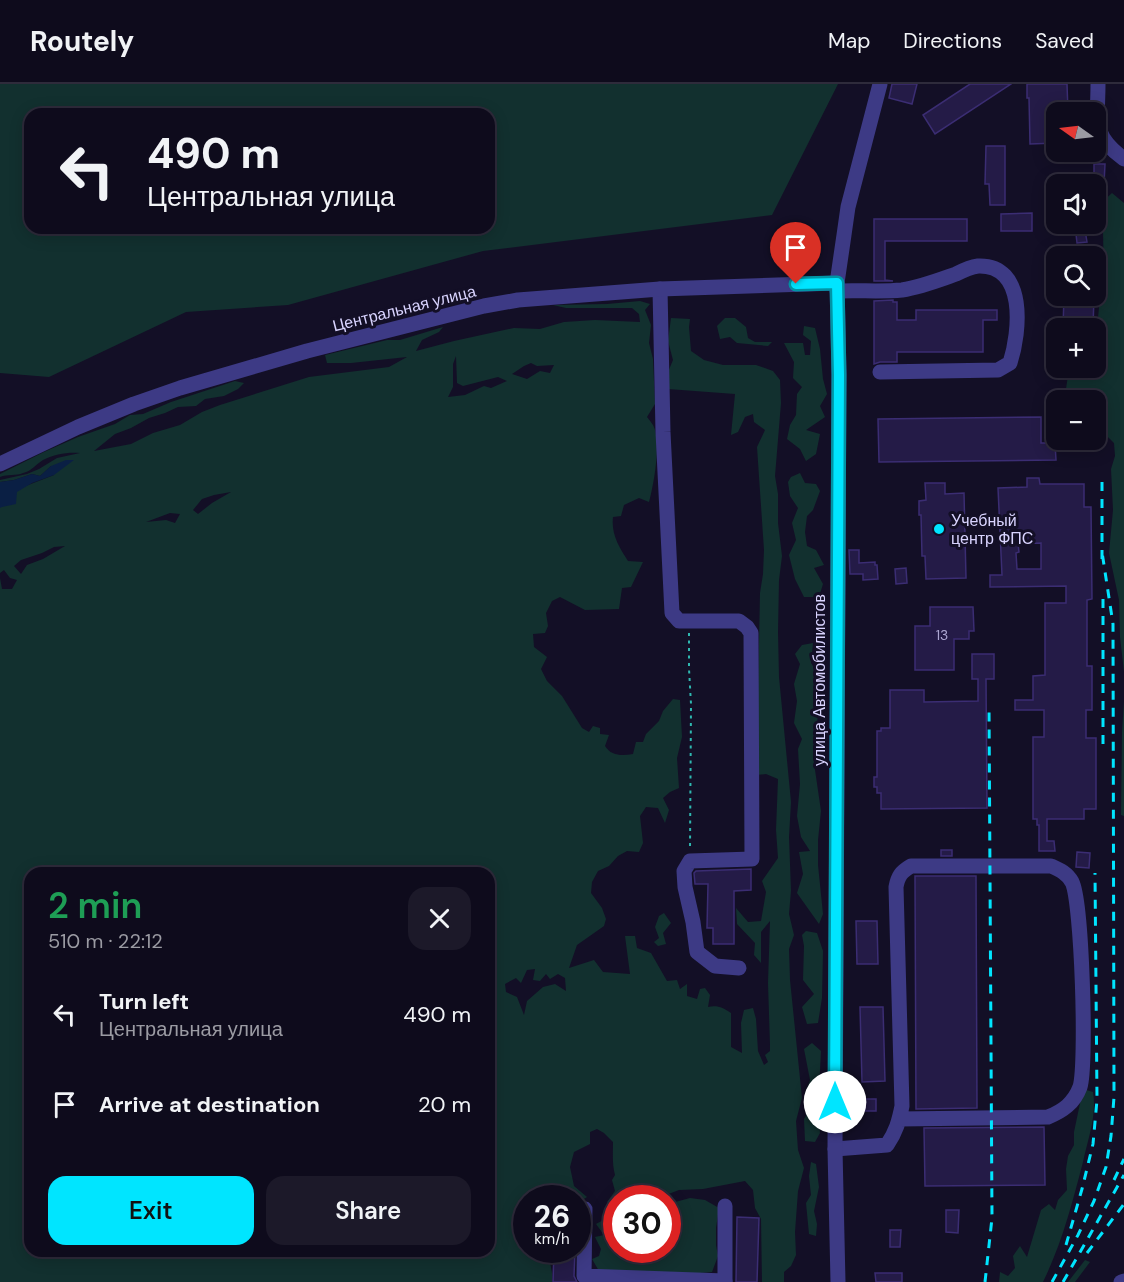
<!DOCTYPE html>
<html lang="en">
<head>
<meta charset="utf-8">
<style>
	:root { --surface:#0e0b1c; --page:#1c1929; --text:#f1f3f6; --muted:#9b9ba3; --line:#2e2b3b; --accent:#00e5ff }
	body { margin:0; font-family:"DM Sans",sans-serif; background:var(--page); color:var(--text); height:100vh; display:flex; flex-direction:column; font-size:22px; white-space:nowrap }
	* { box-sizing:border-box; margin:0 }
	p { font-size:20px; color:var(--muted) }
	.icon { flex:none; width:33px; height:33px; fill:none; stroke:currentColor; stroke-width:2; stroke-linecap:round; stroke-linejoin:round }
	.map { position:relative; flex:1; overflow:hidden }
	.panel { position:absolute; left:24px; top:783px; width:471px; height:390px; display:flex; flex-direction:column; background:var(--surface); border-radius:18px; box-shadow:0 3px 15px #0003,0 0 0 2px var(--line) }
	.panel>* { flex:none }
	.guide { position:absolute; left:24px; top:24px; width:471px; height:126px; border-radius:18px; box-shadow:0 3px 15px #0003,0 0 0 2px var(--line); background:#0e0b1c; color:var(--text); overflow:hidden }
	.needle { width:39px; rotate:284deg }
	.fabs { position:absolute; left:1046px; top:18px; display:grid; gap:12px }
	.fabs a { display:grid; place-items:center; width:60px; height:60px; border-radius:12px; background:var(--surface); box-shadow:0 3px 15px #0003,0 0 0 2px var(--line); font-size:30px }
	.speed { position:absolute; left:513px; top:1101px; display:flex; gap:12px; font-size:30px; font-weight:700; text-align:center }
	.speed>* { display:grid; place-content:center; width:78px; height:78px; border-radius:50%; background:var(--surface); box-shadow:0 3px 15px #0003,0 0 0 2px var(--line); line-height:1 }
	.speed small { font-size:15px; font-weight:400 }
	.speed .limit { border:9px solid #d22; background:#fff; color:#111 }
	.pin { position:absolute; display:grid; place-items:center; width:51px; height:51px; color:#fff; margin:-62px -26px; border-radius:50% 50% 50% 0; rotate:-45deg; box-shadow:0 0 6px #0007 }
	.pin .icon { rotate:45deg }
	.me { position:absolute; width:66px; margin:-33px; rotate:0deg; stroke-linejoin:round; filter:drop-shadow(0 0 4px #0008) }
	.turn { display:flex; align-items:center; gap:21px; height:126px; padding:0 24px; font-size:27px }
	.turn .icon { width:78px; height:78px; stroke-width:2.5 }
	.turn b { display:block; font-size:42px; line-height:51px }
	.round { display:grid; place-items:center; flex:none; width:63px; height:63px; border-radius:18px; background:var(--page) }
	.summary { display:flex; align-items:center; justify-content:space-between; height:102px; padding:0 24px }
	h1 { font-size:36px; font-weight:600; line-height:45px; color:#1e9e55 }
	.primary-button { display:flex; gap:12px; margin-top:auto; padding:12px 24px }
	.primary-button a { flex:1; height:69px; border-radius:18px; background:var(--accent); color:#111; font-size:24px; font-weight:600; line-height:69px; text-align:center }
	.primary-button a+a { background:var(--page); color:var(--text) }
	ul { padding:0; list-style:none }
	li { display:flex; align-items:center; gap:18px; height:90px; padding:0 24px }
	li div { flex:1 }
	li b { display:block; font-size:22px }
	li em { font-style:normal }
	header { display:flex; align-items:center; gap:36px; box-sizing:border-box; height:84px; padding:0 30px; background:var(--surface); border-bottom:2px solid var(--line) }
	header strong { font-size:28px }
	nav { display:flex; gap:33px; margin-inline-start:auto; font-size:21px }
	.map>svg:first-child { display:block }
	.green { fill:#12302f; fill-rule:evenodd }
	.water { fill:#0a1f44 }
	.building { fill:#241b47; stroke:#3b2d73; stroke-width:1.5; fill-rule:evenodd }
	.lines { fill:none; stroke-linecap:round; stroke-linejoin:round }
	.path { stroke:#2fb8b0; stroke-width:2; stroke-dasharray:3 4.5; stroke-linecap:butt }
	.minor { stroke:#3d3a85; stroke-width:15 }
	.rail { stroke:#00e5ff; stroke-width:3; stroke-dasharray:9 8; stroke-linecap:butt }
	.route-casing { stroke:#0095a6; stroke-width:15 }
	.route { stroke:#00e5ff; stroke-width:10 }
	.poi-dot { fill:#00e5ff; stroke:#130f26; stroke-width:2 }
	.labels { text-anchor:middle; stroke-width:6; stroke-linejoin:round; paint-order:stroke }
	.number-label { font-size:14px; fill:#aca6d1 }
	.street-label { font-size:16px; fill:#d9d4ff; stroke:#130f26 }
	.poi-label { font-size:16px; fill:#d9d4ff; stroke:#130f26; text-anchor:start }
</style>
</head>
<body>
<header>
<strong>Routely</strong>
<nav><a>Map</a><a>Directions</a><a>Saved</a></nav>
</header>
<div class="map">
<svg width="1124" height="1198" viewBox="0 0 1124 1198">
	<rect width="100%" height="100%" fill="#130f26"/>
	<!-- green -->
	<g class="green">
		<path d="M 0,0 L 838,0 L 772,131 L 483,167 L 288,221 L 186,228 L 49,293 L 0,289 ZM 30,30 L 489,30 L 489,144 L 30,144 Z"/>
		<path d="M 1112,109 L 1124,119 L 1124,588 L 1120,553 L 1119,516 L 1109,469 L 1113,426 L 1111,385 L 1115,372 L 1114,359 L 1105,350 L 1088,360 L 1074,356 L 1095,356 L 1095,316 L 1066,316 L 1065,312 L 1069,284 L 1095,284 C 1095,239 1105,194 1103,149 C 1103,140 1100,131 1098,122 Z"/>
		<path d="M 640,217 L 650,220 L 645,226 L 651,241 L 649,259 L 653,275 L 655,320 L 647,333 C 650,337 654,341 655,346 C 660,365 654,399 649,418 L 639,414 L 624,421 L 621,432 L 613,433 C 611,450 619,463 628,477 L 643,478 L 631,503 L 622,504 L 619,525 L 585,526 L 560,513 L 552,517 L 546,529 L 548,542 L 545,549 L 533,550 L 534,563 L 547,573 L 541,585 L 547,597 L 562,612 L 582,644 L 589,648 L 593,642 L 600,644 L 600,650 L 609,651 L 605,662 C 611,672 622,672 633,670 L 636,658 L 643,658 L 646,650 L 659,637 L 663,627 L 673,615 L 680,616 L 682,653 L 677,674 L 679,704 L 670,708 L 663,714 L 669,726 L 665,739 L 658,724 L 646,723 L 640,732 L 643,759 L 639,768 L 627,767 L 618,772 L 609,782 L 598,787 L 592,798 L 591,809 L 602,824 L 606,835 L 604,842 L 577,861 L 569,884 L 594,876 L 603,888 L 630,890 L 625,852 L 635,852 L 637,864 L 651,869 L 667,897 L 677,896 L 680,905 L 687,900 L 687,912 L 697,915 L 700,905 L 705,904 L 710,911 L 708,923 C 718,921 723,924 731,929 L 731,963 L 742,969 L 741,939 L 744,926 L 753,924 L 756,935 L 758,967 L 764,981 L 768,978 L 765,971 L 770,967 L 770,961 L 768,899 L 770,837 L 761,848 L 761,879 L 754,871 L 755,859 L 737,840 L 736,824 L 748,838 L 761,837 L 766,808 L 762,797 L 778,774 L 776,746 L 778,695 L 766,690 L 756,691 L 754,677 L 759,669 L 757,660 L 760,509 L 763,490 L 764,466 L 757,363 L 765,346 L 754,338 L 753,330 L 745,333 L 738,348 L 731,351 L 735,310 L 668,305 L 668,288 L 673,276 L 668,257 L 671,234 L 690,235 L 689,243 L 691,267 L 704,276 L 723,281 L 756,281 L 773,287 L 780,296 L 781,319 L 775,392 L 778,410 L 778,439 L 782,472 L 779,496 L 778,548 L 779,593 L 791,718 L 789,753 L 791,807 L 789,830 L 794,851 L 789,865 L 790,896 L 802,1014 L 796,1037 L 798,1066 L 804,1084 L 798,1107 L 795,1148 L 796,1171 L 791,1182 L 784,1188 L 784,1198 L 762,1198 L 761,1135 L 755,1124 L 753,1106 L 745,1097 L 703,1105 L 679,1106 L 658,1114 L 616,1114 L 616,1121 L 607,1118 L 615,1107 L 612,1096 L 615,1091 C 612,1080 613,1069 613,1058 L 604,1049 L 597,1045 L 590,1048 L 590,1060 L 574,1068 L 570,1083 L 574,1102 L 587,1113 L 578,1119 L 578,1114 L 568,1114 L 562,1111 L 557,1114 L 526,1114 L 526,1166 L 548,1166 L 552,1189 L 552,1198 L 0,1198 L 0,494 L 2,505 L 12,505 L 17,496 L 10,494 L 4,486 L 0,489 L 0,412 L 54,391 L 51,382 L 40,392 L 32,390 L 14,396 L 0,398 L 0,396 L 27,390 L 39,385 L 57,374 L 80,369 C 67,368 55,370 43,376 C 36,380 32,387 23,389 C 16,392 8,390 0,393 L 0,390 L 44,368 L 78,353 L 115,340 L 130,331 L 143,330 L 171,318 L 235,297 L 244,299 L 238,305 L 224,312 L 205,315 L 196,322 L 178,323 L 165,329 L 149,334 L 131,344 L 115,350 L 94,367 L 131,360 L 153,349 L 180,341 L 202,328 L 220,321 L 309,293 L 389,283 L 407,273 L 351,279 L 327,279 L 325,271 L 387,256 L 400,256 L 443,243 L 439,248 L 422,256 L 416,267 L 454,257 L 514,244 L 540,245 L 564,238 L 595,236 L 640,238 L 639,230 L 632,224 L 566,224 L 553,221 L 607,220 ZM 456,272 L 457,299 L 463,302 L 498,293 L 507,297 L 491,304 L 484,302 L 465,311 L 448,313 L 453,303 L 453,280 ZM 531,279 L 537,282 L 554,281 L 550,289 L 540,287 L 527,295 L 512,290 L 524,282 ZM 231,408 L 212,419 L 198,430 L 193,426 L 202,415 L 214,411 ZM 170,429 L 180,430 L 175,439 L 166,436 L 146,438 ZM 65,462 L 43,475 L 27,481 L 21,490 L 14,482 L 21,476 L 42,469 L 54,463 ZM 30,789 L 489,789 L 489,1167 L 30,1167 ZM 535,885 L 533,896 L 540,897 L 546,890 L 550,895 L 558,890 L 565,894 L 566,907 L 555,900 L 543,903 L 527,917 L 524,931 L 517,913 L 506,908 L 505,900 L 516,894 L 521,899 L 527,886 Z"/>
		<path d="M 725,234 L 735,234 L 746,243 L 748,254 L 755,258 L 772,258 L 768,262 L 737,259 L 730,253 L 720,255 L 717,242 Z"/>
		<path d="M 804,242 L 815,244 L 820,265 L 823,295 L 827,310 L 820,322 L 825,333 L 806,346 L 820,350 L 816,370 L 806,377 L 800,365 L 787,355 L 790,341 L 796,331 L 797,310 L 802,303 L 793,294 L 794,278 L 784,259 L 803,259 L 805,271 L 810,271 L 811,257 L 803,251 Z"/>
		<path d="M 800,389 L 805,399 L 816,400 L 820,407 L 813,426 L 807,432 L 805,448 L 807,462 L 816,466 L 824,481 L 814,484 L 823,500 L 819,513 L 804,513 L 795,495 L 789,471 L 796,456 L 792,439 L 798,424 L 790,412 L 788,398 L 791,393 Z"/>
		<path d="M 813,559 L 811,579 L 822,596 L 818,629 L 814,679 L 821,727 L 818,756 L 818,781 L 823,830 L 819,840 L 797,809 L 803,790 L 799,768 L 810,767 L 801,753 L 797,732 L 800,700 L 798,665 L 802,655 L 794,639 L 797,617 L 794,600 L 800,580 L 795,570 L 802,561 Z"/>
		<path d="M 1124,617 L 1124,732 L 1121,731 L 1122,648 Z"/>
		<path d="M 664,829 L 671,839 L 663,849 L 666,860 L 658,862 L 654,858 L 659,854 L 655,843 L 659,832 Z"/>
		<path d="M 806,847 L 817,849 L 823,867 L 822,914 L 818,939 L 807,940 L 802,923 L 814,910 L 803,896 L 804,862 L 802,851 Z"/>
		<path d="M 812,959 L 821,967 L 819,1006 L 809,1017 L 805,1009 L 810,996 L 804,965 Z"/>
		<path d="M 1083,1005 L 1093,1008 C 1097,1031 1088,1055 1083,1078 C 1072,1120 1062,1159 1043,1198 L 999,1198 L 1000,1188 L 1008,1192 L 1015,1184 L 1013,1172 L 1020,1162 L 1027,1173 L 1041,1126 L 1049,1120 L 1055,1126 L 1058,1116 L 1067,1106 L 1066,1085 L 1068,1072 L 1074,1061 L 1074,1048 Z"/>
		<path d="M 811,1023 L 818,1028 L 820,1049 L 815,1058 L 805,1057 L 804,1035 Z"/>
		<path d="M 811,1078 L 816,1080 L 819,1103 L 814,1127 L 817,1140 L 816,1152 L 809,1150 L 806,1119 L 811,1111 L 809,1092 Z"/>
		<path d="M 690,1114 L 705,1116 L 719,1124 L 716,1144 L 716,1161 L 718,1172 L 712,1188 L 679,1191 L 599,1187 L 592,1175 L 599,1172 L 601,1165 L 595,1153 L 604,1151 L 596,1140 L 607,1134 L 616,1137 L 616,1166 L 668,1166 L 668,1120 Z"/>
		<path d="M 1085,1176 L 1090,1178 L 1075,1198 L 1068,1198 Z"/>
	</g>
	<!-- water -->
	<path class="water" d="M 66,376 L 74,376 L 54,391 L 32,399 L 17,408 L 16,420 L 2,423 L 0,424 L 0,398 L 14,396 L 32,390 L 40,392 L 51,382 Z"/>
	<!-- building -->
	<g class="building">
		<path d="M 892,0 L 917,0 L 912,20 L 889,14 Z"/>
		<path d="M 970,0 L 1011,0 L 935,50 L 923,31 Z"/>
		<path d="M 1027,0 L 1067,0 L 1068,28 L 1056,28 L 1056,59 L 1030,60 L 1029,14 L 1027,14 Z"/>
		<path d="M 986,62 L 1005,62 L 1005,121 L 990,121 L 989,100 L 985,100 Z"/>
		<path d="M 1094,80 L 1105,80 L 1104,100 L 1094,100 Z"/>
		<path d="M 1032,129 L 1032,147 L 1001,147 L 1001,130 Z"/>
		<path d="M 874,135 L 967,135 L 967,157 L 885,157 L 885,196 L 893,197 L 874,197 Z"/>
		<path d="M 1084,140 L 1087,158 L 1077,159 L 1075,141 Z"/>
		<path d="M 806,146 L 808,158 L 791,161 L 788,149 Z"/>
		<path d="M 1064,212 L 1094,212 L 1093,244 L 1063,244 Z"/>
		<path d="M 893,216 L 893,218 L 897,218 L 897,236 L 916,236 L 916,226 L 997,226 L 997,236 L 983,236 L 983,268 L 897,268 L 897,278 L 880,278 L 874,280 L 874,217 Z"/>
		<path d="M 1047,272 L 1056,273 L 1055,283 L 1046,283 Z"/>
		<path d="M 1041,333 L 1041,359 L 1055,359 L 1056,376 L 879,378 L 878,335 Z"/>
		<path d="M 1027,394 L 1039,394 L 1040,400 L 1084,400 L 1084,423 L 1091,423 L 1092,515 L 1087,516 L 1087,582 L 1092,582 L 1092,626 L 1086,626 L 1086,654 L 1096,654 L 1096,725 L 1084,725 L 1084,735 L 1047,735 L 1047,757 L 1054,757 L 1055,767 L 1039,767 L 1039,741 L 1037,741 L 1037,735 L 1033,735 L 1033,653 L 1044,653 L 1044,626 L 1015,626 L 1015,616 L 1033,616 L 1033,592 L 1045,591 L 1045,519 L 1066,519 L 1066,502 L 990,503 L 990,491 L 1002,491 L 998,404 L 1027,403 ZM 1041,459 L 1041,485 L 1017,485 L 1016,469 L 1019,468 L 1018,460 Z"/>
		<path d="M 925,399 L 945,399 L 945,410 L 964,409 L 966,494 L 926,495 L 925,472 L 922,472 L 921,431 L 919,431 L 919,417 L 926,416 Z"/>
		<path d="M 849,466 L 859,466 L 859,479 L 875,478 L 875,481 L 877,481 L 878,495 L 863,496 L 863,490 L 850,490 Z"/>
		<path d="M 906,484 L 907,499 L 896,500 L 895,485 Z"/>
		<path d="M 930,523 L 973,523 L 974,547 L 969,547 L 969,555 L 954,555 L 954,586 L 915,586 L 915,542 L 930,542 Z"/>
		<path d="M 972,570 L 994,570 L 994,595 L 986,595 L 987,724 L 881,725 L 881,709 L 877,709 L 877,703 L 874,703 L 874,693 L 877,693 L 877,647 L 881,647 L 881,644 L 890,644 L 890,606 L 924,606 L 924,618 L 978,617 L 978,595 L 972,595 Z"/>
		<rect x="941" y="766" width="11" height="6"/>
		<path d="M 1077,768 L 1090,769 L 1089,784 L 1076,783 Z"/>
		<path d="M 751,785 L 751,806 L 734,807 L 734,860 L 713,860 L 713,844 L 707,844 L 708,800 L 695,800 L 694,789 L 696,787 Z"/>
		<path d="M 915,792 L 976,792 L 977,1024 L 916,1025 Z"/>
		<path d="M 856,837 L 877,837 L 878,880 L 857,880 Z"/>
		<path d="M 860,923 L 883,923 L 885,997 L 862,998 Z"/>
		<rect x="865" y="1015" width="11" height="12"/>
		<path d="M 1044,1043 L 1045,1101 L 925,1102 L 924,1044 Z"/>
		<path d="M 946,1126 L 959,1126 L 958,1149 L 946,1148 Z"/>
		<path d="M 737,1133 L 759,1134 L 757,1198 L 736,1198 Z"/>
		<path d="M 890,1146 L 901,1146 L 900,1163 L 890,1163 Z"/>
		<path d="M 554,1166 L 575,1166 L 574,1192 L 577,1198 L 553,1198 Z"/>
		<path d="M 875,1189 L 902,1189 L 902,1198 L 876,1198 Z"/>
	</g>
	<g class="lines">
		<!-- path -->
		<path class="path" d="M 689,549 L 689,585 L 691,620 L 690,766"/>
		<!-- minor -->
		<g class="minor">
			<path d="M 1098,0 C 1098,37 1091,51 1124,75"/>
			<path d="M 660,205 L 663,348 L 672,529 L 679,537 L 739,537 L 747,543 L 751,549 L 752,775 L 690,777 L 684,787 L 685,803 L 693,838 L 697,868 L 715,882 L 739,884"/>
			<path d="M 837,207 C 858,206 882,208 902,206 C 921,203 939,196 956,190 C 962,187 971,183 978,182 C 1027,180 1020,248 1010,279 L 998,286 L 880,288"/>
			<path d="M 0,380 L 78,343 L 134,320 L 180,304 L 307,267 L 484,222 L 518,216 L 660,205 L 837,199"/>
			<path d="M 835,1065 L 887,1061 C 896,1048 899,1037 902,1022 L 896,803 C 898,792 901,788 911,782 L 1051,782 C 1060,786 1067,789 1072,798 C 1082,818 1087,981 1080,1003 C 1074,1019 1063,1027 1048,1033 L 899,1035"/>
			<path d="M 578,1124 L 585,1125 L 584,1192 L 725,1197"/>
			<path d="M 725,1198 L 725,1122"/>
			<path d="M 838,1198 L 835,1065 L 839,291 L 837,199 L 844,151 L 848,123 L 880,0"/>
			<path d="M 1121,1198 L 1124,1197"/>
		</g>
		<!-- rail -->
		<g class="rail">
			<path d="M 1102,398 L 1102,476"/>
			<path d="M 1103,515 L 1103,665"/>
			<path d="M 1114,1096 L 1124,1075"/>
			<path d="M 1066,1161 L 1082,1105 L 1093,1060 L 1097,1016 L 1095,789"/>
			<path d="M 1087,1169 L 1124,1120"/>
			<path d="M 985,1198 L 992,1134 L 989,621"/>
			<path d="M 1052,1198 L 1078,1151 L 1094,1117 L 1106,1083 L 1111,1052 L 1114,1013 L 1113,540 L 1102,468"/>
			<path d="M 1063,1198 L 1124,1091"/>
		</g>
	</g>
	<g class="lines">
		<defs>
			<path id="route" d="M 796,200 L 837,199 L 839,291 L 835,1018"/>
		</defs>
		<!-- route casing -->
		<use href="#route" class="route-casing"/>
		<!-- route -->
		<use href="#route" class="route"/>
	</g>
	<!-- markers -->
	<circle class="poi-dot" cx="939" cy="445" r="6"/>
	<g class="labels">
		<!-- number labels -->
		<g class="number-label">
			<text x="942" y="556">13</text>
		</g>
		<!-- street labels -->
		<g class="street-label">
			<text transform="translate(404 224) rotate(-14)" y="6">Центральная улица</text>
			<text transform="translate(819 596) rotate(-90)" y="6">улица Автомобилистов</text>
		</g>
		<!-- poi labels -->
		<g class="poi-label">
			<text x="951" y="442">Учебный<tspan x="951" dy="18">центр ФПС</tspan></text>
		</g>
	</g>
</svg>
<div class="fabs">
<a><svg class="needle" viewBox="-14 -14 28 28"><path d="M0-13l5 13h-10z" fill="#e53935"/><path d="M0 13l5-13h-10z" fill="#9b9ba3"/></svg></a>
<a><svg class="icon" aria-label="sound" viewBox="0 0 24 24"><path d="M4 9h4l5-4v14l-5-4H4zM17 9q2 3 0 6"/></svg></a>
<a><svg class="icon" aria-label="search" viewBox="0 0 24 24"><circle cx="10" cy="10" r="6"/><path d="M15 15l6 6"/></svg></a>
<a>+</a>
<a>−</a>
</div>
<div class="speed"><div>26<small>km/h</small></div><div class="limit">30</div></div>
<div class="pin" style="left:796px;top:200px;background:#d93025"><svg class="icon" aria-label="arrive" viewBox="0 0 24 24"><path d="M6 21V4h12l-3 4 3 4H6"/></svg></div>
<svg class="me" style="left:835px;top:1018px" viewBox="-20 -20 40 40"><circle r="19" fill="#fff"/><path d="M0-13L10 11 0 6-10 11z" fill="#00e5ff"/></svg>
<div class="guide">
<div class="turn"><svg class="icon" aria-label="left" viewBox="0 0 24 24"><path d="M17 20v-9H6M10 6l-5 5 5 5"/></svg><div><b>490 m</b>Центральная улица</div></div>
</div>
<section class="panel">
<div class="summary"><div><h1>2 min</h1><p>510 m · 22:12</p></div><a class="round"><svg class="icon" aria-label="close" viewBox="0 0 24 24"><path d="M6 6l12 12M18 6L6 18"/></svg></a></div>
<ul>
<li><svg class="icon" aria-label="left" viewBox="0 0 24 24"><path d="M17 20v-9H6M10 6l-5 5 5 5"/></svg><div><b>Turn left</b><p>Центральная улица</p></div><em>490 m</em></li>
<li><svg class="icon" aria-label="arrive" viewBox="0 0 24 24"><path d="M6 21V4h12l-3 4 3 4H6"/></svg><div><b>Arrive at destination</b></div><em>20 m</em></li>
</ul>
<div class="primary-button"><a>Exit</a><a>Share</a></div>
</section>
</div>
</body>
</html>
